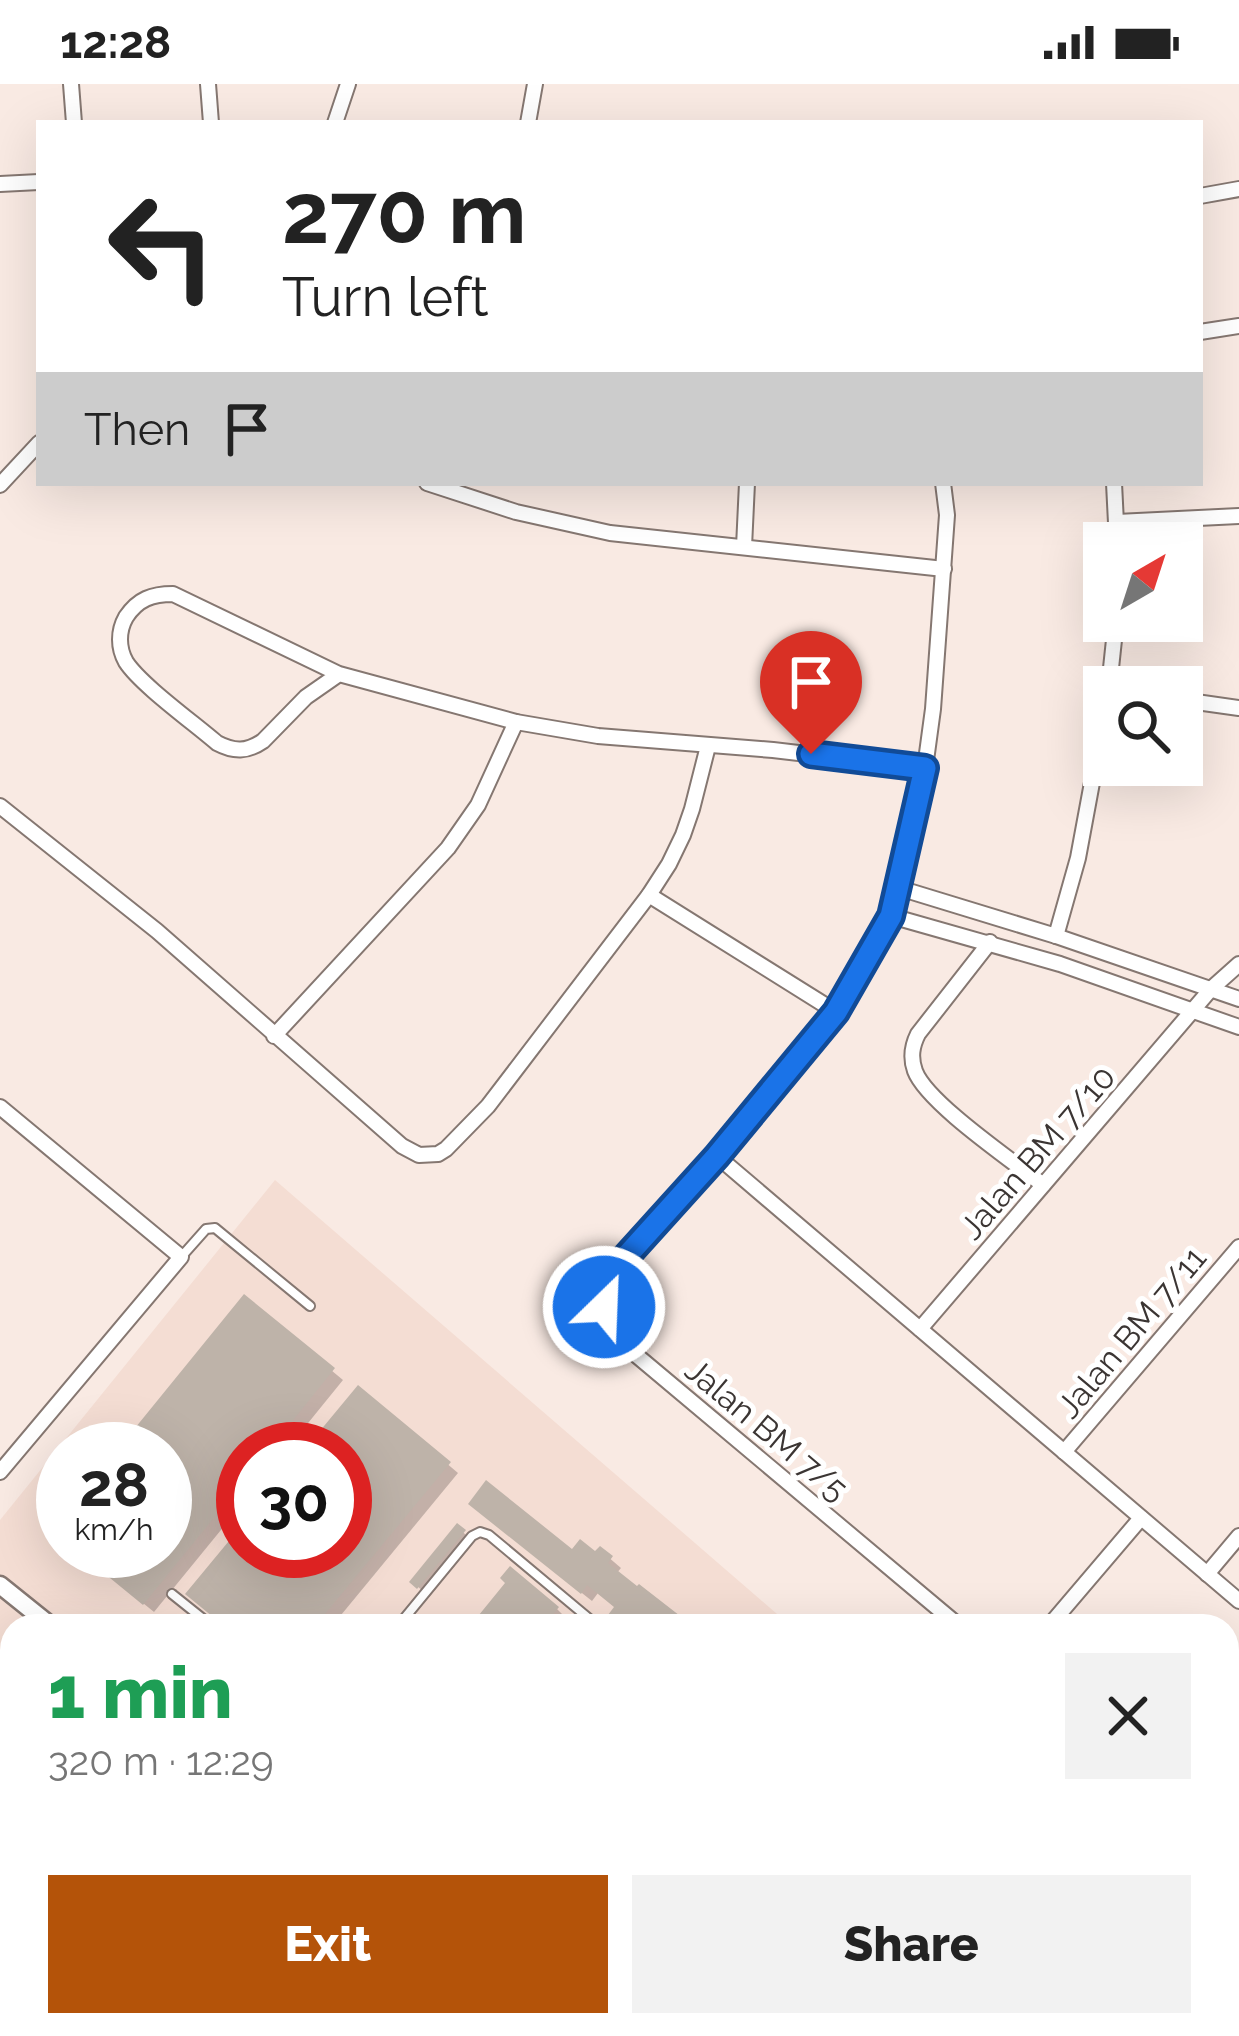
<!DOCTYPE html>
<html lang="en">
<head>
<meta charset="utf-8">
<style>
	:root { --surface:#fff; --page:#f2f2f2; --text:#222; --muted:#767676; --accent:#b45309 }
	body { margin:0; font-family:Raleway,sans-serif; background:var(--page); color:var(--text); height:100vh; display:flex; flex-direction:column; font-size:45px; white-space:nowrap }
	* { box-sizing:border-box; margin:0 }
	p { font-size:39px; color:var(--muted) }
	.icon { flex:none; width:66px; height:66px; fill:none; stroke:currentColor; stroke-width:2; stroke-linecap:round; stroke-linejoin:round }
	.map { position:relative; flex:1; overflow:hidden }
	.side { position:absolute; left:0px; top:1530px; width:1239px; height:423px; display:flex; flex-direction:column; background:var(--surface); border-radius:36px 36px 0 0; box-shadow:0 12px 48px #0002 }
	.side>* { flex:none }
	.banner { position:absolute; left:36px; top:36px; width:1167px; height:366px; border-radius:0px; box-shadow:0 12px 48px #0002; background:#fff; color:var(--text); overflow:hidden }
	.needle { width:78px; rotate:39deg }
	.buttons { position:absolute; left:1083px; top:438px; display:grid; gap:24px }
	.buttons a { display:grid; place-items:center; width:120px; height:120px; border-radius:0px; background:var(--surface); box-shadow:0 12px 48px #0002; font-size:60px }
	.speed { position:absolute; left:36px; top:1338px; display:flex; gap:24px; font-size:60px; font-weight:700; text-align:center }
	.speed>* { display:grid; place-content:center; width:156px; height:156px; border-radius:50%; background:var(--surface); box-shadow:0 12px 48px #0002; line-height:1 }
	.speed small { font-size:30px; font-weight:400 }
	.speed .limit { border:18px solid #d22; background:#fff; color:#111 }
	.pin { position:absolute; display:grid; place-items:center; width:102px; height:102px; color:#fff; margin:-123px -51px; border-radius:50% 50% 50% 0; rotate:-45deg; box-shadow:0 0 12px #0007 }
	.pin .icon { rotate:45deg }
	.me { position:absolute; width:132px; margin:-66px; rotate:24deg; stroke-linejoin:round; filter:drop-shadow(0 0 9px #0008) }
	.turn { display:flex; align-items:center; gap:42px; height:252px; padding:0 48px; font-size:54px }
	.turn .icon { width:156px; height:156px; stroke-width:2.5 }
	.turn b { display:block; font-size:84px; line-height:102px }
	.then { display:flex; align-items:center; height:114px; padding:0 48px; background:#0003; gap:24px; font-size:45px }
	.round { display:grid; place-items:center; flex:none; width:126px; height:126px; border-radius:0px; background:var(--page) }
	.headline { display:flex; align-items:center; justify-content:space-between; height:204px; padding:0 48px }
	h1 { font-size:72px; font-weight:800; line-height:90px; color:#1e9e55 }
	.cta { display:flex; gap:24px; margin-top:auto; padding:24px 48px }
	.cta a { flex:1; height:138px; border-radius:0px; background:var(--accent); color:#fff; font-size:48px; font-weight:800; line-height:138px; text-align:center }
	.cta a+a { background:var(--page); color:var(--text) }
	.status { display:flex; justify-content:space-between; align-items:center; height:84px; padding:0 60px; background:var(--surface); direction:ltr }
	.status svg { height:33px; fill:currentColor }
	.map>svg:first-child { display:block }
	.built { fill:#f4ddd3; fill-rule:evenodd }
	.shadow { fill:#0003 }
	.building { fill:#beb3a9 }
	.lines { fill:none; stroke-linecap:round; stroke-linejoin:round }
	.service-casing { stroke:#857771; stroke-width:12 }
	.minor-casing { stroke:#857771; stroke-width:18 }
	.tertiary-casing { stroke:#857771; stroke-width:21 }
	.service { stroke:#fff; stroke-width:8 }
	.minor { stroke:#fff; stroke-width:14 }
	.tertiary { stroke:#fff; stroke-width:16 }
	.route-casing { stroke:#114b97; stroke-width:30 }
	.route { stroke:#1a73e8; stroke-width:21 }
	.labels { text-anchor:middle; stroke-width:10; stroke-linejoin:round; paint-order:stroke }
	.street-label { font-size:33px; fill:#3b3533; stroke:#fff }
</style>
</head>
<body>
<div class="status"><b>12:28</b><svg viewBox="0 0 49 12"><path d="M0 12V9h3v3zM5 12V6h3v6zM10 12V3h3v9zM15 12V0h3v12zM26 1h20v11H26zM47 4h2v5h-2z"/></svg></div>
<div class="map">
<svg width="1239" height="1952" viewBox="0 0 1239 1952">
	<rect width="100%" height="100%" fill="#f9eae3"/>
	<!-- built -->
	<path class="built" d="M 275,1096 L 791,1542 L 12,1542 L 12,1941 L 1227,1941 L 1227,1919 L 1239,1930 L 1239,1952 L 0,1952 L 0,1436 ZM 63,1365 L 165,1365 L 165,1467 L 63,1467 ZM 243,1365 L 345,1365 L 345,1467 L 243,1467 Z"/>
	<!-- shadow -->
	<g class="shadow">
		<path d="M 244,1214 L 343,1296 L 287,1365 L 243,1365 L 243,1419 L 154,1528 L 79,1467 L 165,1467 L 165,1365 L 122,1365 Z"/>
		<path d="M 359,1305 L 458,1389 L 332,1542 L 226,1542 L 243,1445 L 243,1467 L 345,1467 L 345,1365 L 309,1365 Z"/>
		<path d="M 481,1429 L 573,1470 L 596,1472 L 600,1466 L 621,1484 L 616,1490 L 688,1542 L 615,1542 L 617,1524 L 598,1509 L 592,1517 Z"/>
		<path d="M 457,1443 L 474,1458 L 429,1513 L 413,1498 Z"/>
		<path d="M 557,1525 L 566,1534 L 560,1542 L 474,1542 Z"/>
		<path d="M 0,1589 L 12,1598 L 12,1656 L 0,1671 Z"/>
		<path d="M 12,1879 L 12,1941 L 80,1941 L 71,1952 L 0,1952 L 0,1894 Z"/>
		<path d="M 680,1941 L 876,1941 L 868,1952 L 692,1952 Z"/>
		<path d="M 924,1941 L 982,1941 L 970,1952 L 938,1952 Z"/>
		<path d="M 1006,1941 L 1168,1941 L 1182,1952 L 997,1952 Z"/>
	</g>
	<!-- building -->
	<g class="building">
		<path d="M 244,1210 L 335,1284 L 270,1365 L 243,1365 L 243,1398 L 143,1521 L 77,1467 L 165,1467 L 165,1365 L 118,1365 Z"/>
		<path d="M 358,1301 L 451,1378 L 315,1542 L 224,1542 L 185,1510 L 243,1440 L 243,1467 L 345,1467 L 345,1365 L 305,1365 Z"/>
		<path d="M 486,1396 L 572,1465 L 580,1455 L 595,1467 L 600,1462 L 613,1472 L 608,1479 L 637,1502 L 639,1500 L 693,1542 L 610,1542 L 614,1536 L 608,1531 L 614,1523 L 587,1501 L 581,1510 L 468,1420 Z"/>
		<path d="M 457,1439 L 466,1446 L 417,1505 L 409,1498 Z"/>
		<path d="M 510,1482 L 559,1523 L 551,1533 L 562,1542 L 470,1542 L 505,1499 L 500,1494 Z"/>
		<path d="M 12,1875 L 12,1952 L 0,1952 L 0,1890 Z"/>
	</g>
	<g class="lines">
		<defs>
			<g id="service">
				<path d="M 182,1172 L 206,1145 L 215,1144 L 310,1222"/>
				<path d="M 172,1510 L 212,1542"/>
				<path d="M 398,1542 L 472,1452 L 480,1448 L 489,1451 L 598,1542"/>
				<path d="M 159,1941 L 173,1952"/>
				<path d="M 656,1941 L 670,1952"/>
				<path d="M 1204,1941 L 1218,1952"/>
				<path d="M 209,1952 L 218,1941"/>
				<path d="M 486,1952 L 495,1941"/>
				<path d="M 963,1952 L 972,1941"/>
			</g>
			<g id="minor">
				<path d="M 71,0 L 74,39"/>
				<path d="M 208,0 L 211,39"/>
				<path d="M 335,39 L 348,0"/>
				<path d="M 528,39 L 535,0"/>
				<path d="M 0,100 L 39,98"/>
				<path d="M 1200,112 L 1239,105"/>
				<path d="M 1200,248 L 1239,242"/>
				<path d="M 427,399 L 516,428 L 610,449 L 944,485"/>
				<path d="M 943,399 L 947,431 L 933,625 L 925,684 L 891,832 L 836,928 L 717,1072 L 613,1187 C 602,1210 600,1235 617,1255 L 959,1542"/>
				<path d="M 1114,399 L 1117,459"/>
				<path d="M 0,401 L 39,359"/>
				<path d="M 1117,438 L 1239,432"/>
				<path d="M 744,463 L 747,399"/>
				<path d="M 339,590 L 306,613 L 263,657 C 247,668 234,668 217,659 C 194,639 141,601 126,578 C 118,564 118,547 126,533 C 138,515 152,510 173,510 L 339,590 L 516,638 L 598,652 L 773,666 L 925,684"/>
				<path d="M 1109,603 L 1116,537"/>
				<path d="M 1182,616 L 1239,624"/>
				<path d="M 0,722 L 157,847 L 402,1062 L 419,1071 L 438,1070 L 446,1065 L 488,1022 L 649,811 L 669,780 L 683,751 L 692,725 L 708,662"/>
				<path d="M 899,804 L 1056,852 L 1239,915"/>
				<path d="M 649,811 L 836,928"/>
				<path d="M 891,832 L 1060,880 L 1239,943"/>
				<path d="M 1056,852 L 1078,774 L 1104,634"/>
				<path d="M 990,858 L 918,950 C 912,962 910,973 915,987 C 927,1019 1013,1077 1043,1101"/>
				<path d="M 274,952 L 448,764 L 478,721 L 516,638"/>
				<path d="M 0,1023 L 181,1173 L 0,1388"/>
				<path d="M 717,1072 L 1239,1517"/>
				<path d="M 920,1245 L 1211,905 L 1239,880"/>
				<path d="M 1064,1368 L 1239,1163"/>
				<path d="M 1207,1490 L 1239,1452"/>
				<path d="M 1049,1542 L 1141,1434"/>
				<path d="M 1227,1772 L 1239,1782"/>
			</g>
			<g id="tertiary">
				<path d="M 0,1501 L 51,1542"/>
				<path d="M 544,1941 L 557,1952"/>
			</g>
		</defs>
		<!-- service casing -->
		<use href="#service" class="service-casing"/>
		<!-- minor casing -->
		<use href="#minor" class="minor-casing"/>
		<!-- tertiary casing -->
		<use href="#tertiary" class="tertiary-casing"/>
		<!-- service -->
		<use href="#service" class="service"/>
		<!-- minor -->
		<use href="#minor" class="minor"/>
		<!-- tertiary -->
		<use href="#tertiary" class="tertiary"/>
	</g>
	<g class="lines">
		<defs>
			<path id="route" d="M 604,1223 L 608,1197 L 613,1187 L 717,1072 L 836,928 L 891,832 L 925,684 L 811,670"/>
		</defs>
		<!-- route casing -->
		<use href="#route" class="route-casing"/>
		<!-- route -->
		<use href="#route" class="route"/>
	</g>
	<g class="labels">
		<!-- street labels -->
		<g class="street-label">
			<text transform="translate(1037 1068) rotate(-49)" y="12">Jalan BM 7/10</text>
			<text transform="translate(1131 1248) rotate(-50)" y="12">Jalan BM 7/11</text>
			<text transform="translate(767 1345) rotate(40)" y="12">Jalan BM 7/5</text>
		</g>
	</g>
</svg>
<div class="buttons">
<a><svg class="needle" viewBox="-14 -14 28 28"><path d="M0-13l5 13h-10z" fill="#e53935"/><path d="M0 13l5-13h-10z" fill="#767676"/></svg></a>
<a><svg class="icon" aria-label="search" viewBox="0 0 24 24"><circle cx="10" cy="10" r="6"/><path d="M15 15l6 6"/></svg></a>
</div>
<div class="speed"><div>28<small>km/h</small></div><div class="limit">30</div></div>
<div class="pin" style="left:811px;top:670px;background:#d93025"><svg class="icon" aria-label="arrive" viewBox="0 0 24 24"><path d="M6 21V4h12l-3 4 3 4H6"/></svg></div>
<svg class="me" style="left:604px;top:1223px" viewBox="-20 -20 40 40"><circle r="17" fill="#1a73e8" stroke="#fff" stroke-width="3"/><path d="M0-11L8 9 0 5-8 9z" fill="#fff"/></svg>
<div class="banner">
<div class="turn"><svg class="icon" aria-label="left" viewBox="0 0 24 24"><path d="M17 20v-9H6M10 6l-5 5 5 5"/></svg><div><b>270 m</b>Turn left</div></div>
<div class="then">Then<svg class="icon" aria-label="arrive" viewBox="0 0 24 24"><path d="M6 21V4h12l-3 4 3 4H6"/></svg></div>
</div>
<section class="side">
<div class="headline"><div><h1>1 min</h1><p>320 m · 12:29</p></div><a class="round"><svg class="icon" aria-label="close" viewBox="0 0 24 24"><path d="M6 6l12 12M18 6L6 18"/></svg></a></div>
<div class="cta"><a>Exit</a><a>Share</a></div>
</section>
</div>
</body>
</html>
